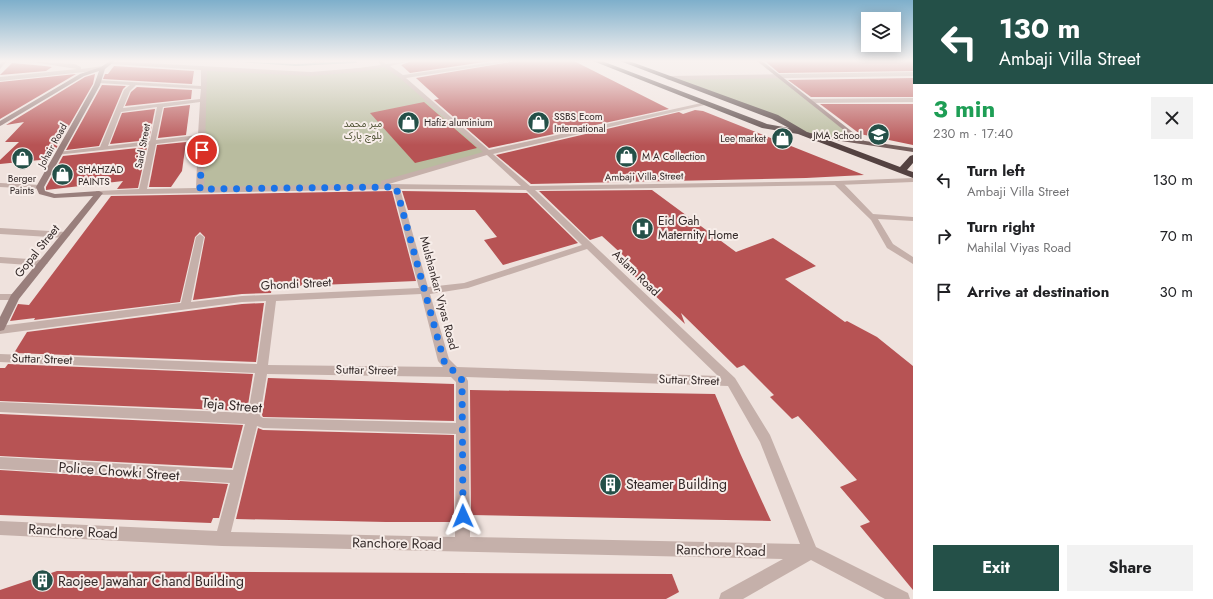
<!DOCTYPE html>
<html lang="en">
<head>
<meta charset="utf-8">
<style>
	:root { --surface:#fff; --page:#f2f2f2; --text:#202124; --muted:#757577; --accent:#245048 }
	body { margin:0; font-family:Jost,"Noto Sans Arabic",sans-serif; background:var(--page); color:var(--text); height:100vh; display:flex; flex-direction:column; font-size:15px; white-space:nowrap }
	* { box-sizing:border-box; margin:0 }
	p { font-size:13px; color:var(--muted) }
	.icon { flex:none; width:22px; height:22px; fill:none; stroke:currentColor; stroke-width:2; stroke-linecap:round; stroke-linejoin:round }
	.map { position:relative; flex:1; overflow:hidden }
	.panel { display:flex; flex-direction:column; background:var(--surface); width:300px }
	.panel>* { flex:none }
	.hud { background:#245048; color:#fff; overflow:hidden }
	.buttons { position:absolute; left:861px; top:12px; display:grid; gap:8px }
	.buttons a { display:grid; place-items:center; width:40px; height:40px; border-radius:0px; background:var(--surface); box-shadow:0 2px 10px #0003; font-size:20px }
	.pin { position:absolute; display:grid; place-items:center; width:34px; height:34px; color:#fff; margin:-17px; border:2px solid #fff; border-radius:50%; box-shadow:0 1px 4px #0007 }
	.me { position:absolute; width:44px; margin:-22px; rotate:359deg; stroke-linejoin:round; filter:drop-shadow(0 0 3px #0008) }
	.turn { display:flex; align-items:center; gap:14px; height:84px; padding:0 20px; font-size:18px }
	.turn .icon { width:52px; height:52px; stroke-width:2.5 }
	.turn b { display:block; font-size:28px; line-height:34px }
	.round { display:grid; place-items:center; flex:none; width:42px; height:42px; border-radius:0px; background:var(--page) }
	.summary { display:flex; align-items:center; justify-content:space-between; height:68px; padding:0 20px }
	h1 { font-size:24px; font-weight:700; line-height:30px; color:#1e9e55 }
	.primary-button { display:flex; gap:8px; margin-top:auto; padding:8px 20px }
	.primary-button a { flex:1; height:46px; border-radius:0px; background:var(--accent); color:#fff; font-size:16px; font-weight:700; line-height:46px; text-align:center }
	.primary-button a+a { background:var(--page); color:var(--text) }
	ul { padding:0; list-style:none }
	li { display:flex; align-items:center; gap:12px; height:56px; padding:0 20px }
	li div { flex:1 }
	li b { display:block; font-size:15px }
	li em { font-style:normal }
	main { display:flex; flex:1; min-height:0 }
	.map>svg:first-child { display:block }
	.green { fill:#b9bc9f }
	.lines { fill:none; stroke-linecap:round; stroke-linejoin:round }
	.stream { fill:#80a8a0; fill-rule:evenodd }
	.building { fill:#b75354 }
	.lane { fill:#c5b0aa; fill-rule:evenodd }
	.street { fill:#c5b0aa; fill-rule:evenodd }
	.secondary { fill:#997f7c; fill-rule:evenodd }
	.primary { fill:#745e5c; fill-rule:evenodd }
	.highway { fill:#544241; fill-rule:evenodd }
	.route { stroke:#1a73e8; stroke-width:7; stroke-dasharray:0 12.6 }
	.labels { text-anchor:middle; stroke-width:4; stroke-linejoin:round; paint-order:stroke }
	.far-poi-label { font-size:10px; fill:#342a29; stroke:#f7ede9; text-anchor:start }
	.far-park-label { font-size:10px; fill:#4b4f30; stroke:#f7ede9 }
	.far-street-label { font-size:10px; fill:#342a29; stroke:#f7ede9 }
	.poi-label { font-size:12px; fill:#342a29; stroke:#f7ede9; text-anchor:start }
	.street-label { font-size:12px; fill:#342a29; stroke:#f7ede9 }
	.near-street-label { font-size:14px; fill:#342a29; stroke:#f7ede9 }
	.near-poi-label { font-size:14px; fill:#342a29; stroke:#f7ede9; text-anchor:start }
</style>
</head>
<body>
<main>
<div class="map">
<svg width="913" height="599" viewBox="0 0 913 599">
	<rect width="100%" height="100%" fill="#efe2dd"/>
	<!-- green -->
	<g class="green">
		<path d="M 386,65 L 487,153 L 375,186 L 200,189 L 204,69 L 311,74 Z"/>
		<path d="M 778,75 L 862,142 L 804,134 L 775,117 L 668,78 Z"/>
	</g>
	<g class="lines">
		<!-- stream -->
		<path class="stream" d="M 224,61 L 296,64 L 353,61 L 358,62 L 356,63 L 296,66 Z"/>
	</g>
	<!-- building -->
	<g class="building">
		<path d="M 412,61 L 491,61 L 410,73 L 401,65 Z"/>
		<path d="M 516,61 L 574,61 L 669,109 L 489,148 L 434,100 L 439,99 L 416,78 Z"/>
		<path d="M 765,61 L 913,61 L 913,71 L 779,73 Z"/>
		<path d="M 12,63 L 45,66 L 52,67 L 46,71 L 0,75 Z"/>
		<path d="M 114,66 L 194,71 L 192,84 L 103,79 L 105,74 L 108,74 Z"/>
		<path d="M 76,74 L 0,119 L 0,82 Z"/>
		<path d="M 95,74 L 93,84 L 50,159 L 0,164 L 0,160 L 19,142 L 5,142 L 24,122 L 6,125 L 85,77 Z"/>
		<path d="M 913,78 L 913,97 L 811,97 L 788,80 Z"/>
		<path d="M 102,85 L 126,86 L 123,89 L 99,146 L 66,150 Z"/>
		<path d="M 137,87 L 192,90 L 191,99 L 125,106 L 131,92 Z"/>
		<path d="M 424,102 L 477,148 L 415,163 L 370,113 Z"/>
		<path d="M 820,104 L 913,104 L 913,145 L 860,134 Z"/>
		<path d="M 190,105 L 186,135 L 158,138 L 164,108 Z"/>
		<path d="M 155,109 L 149,140 L 110,144 L 122,113 Z"/>
		<path d="M 695,110 L 703,111 L 864,175 L 806,178 L 531,184 L 496,155 L 679,112 L 683,114 Z"/>
		<path d="M 186,142 L 182,171 L 171,187 L 149,187 L 157,145 Z"/>
		<path d="M 147,147 L 138,188 L 117,189 L 123,181 L 46,190 L 46,187 L 63,156 Z"/>
		<path d="M 652,190 L 736,252 L 773,238 L 816,266 L 785,279 L 845,322 L 847,321 L 877,337 L 913,366 L 913,590 L 860,526 L 870,522 L 840,487 L 857,480 L 812,431 L 798,416 L 792,419 L 770,397 L 774,395 L 744,365 L 737,368 L 681,313 L 685,324 L 629,271 L 637,268 L 602,236 L 590,240 L 539,191 Z"/>
		<path d="M 392,191 L 416,281 L 272,287 L 271,293 L 242,294 L 193,300 L 205,237 L 200,232 L 195,237 L 180,302 L 34,320 L 35,318 L 10,321 L 18,304 L 29,305 L 111,196 Z"/>
		<path d="M 402,191 L 527,193 L 578,243 L 503,265 L 484,240 L 497,237 L 475,210 L 408,210 Z"/>
		<path d="M 264,303 L 256,362 L 14,353 L 27,332 L 242,304 Z"/>
		<path d="M 8,364 L 253,374 L 247,411 L 0,401 L 0,368 L 5,368 Z"/>
		<path d="M 268,378 L 454,384 L 454,421 L 263,417 L 262,415 Z"/>
		<path d="M 470,390 L 715,394 L 740,453 L 771,521 L 471,515 Z"/>
		<path d="M 0,414 L 243,425 L 232,468 L 0,456 Z"/>
		<path d="M 258,428 L 263,430 L 454,435 L 454,515 L 452,515 L 452,522 L 386,522 L 236,519 Z"/>
		<path d="M 0,470 L 228,484 L 219,518 L 213,518 L 211,523 L 0,515 Z"/>
		<path d="M 57,571 L 672,574 L 679,592 L 666,599 L 0,599 L 0,590 Z"/>
	</g>
	<g class="lines">
		<!-- lane -->
		<path class="lane" d="M 835,181 L 841,181 L 873,214 L 913,217 L 913,221 L 878,219 L 893,244 L 913,257 L 913,264 L 887,248 L 871,220 L 835,185 Z"/>
		<!-- street -->
		<g class="street">
			<path d="M 2,61 L 7,61 L 0,69 L 0,64 Z"/>
			<path d="M 26,61 L 75,64 L 81,67 L 81,69 L 103,66 L 106,68 L 103,70 L 0,81 L 0,77 L 77,69 Z"/>
			<path d="M 110,61 L 311,72 L 359,68 L 381,65 L 377,61 L 382,61 L 386,64 L 411,61 L 390,66 L 403,75 L 502,61 L 515,61 L 406,78 L 489,150 L 706,102 L 709,104 L 493,154 L 530,186 L 838,181 L 913,178 L 913,182 L 838,185 L 535,190 L 735,378 L 770,435 L 816,547 L 908,593 L 910,599 L 885,599 L 811,560 L 743,599 L 719,599 L 721,593 L 783,559 L 222,546 L 0,535 L 0,521 L 217,531 L 230,483 L 0,469 L 0,457 L 233,470 L 245,424 L 0,412 L 0,402 L 248,413 L 255,373 L 0,362 L 0,354 L 257,364 L 266,301 L 242,302 L 0,334 L 0,326 L 181,303 L 196,237 L 200,234 L 204,237 L 191,302 L 242,296 L 419,288 L 393,189 L 96,195 L 96,191 L 99,191 L 139,189 L 149,145 L 56,155 L 56,153 L 58,152 L 100,147 L 124,90 L 130,85 L 99,83 L 96,81 L 97,80 L 201,86 L 201,70 L 112,64 ZM 384,67 L 400,78 L 483,152 L 381,181 L 381,184 L 204,187 L 207,71 L 311,76 L 359,72 ZM 136,85 L 201,89 L 200,99 L 123,108 L 130,91 ZM 200,102 L 198,135 L 156,140 L 163,107 ZM 157,107 L 150,141 L 108,146 L 121,112 ZM 198,139 L 196,188 L 147,189 L 156,144 ZM 487,155 L 521,186 L 389,184 ZM 400,189 L 526,190 L 582,245 L 464,283 L 428,287 ZM 587,249 L 718,376 L 457,367 L 449,359 L 430,294 L 468,288 ZM 421,294 L 438,361 L 443,367 L 268,365 L 276,301 ZM 267,374 L 451,377 L 456,382 L 456,423 L 263,418 L 260,416 ZM 466,377 L 728,386 L 760,442 L 800,544 L 470,537 L 468,381 ZM 257,426 L 263,428 L 456,434 L 455,537 L 231,532 Z"/>
			<path d="M 308,61 L 327,61 C 323,64 312,64 308,61 Z"/>
			<path d="M 913,72 L 913,76 L 668,80 L 665,78 L 668,76 Z"/>
			<path d="M 913,98 L 913,102 L 810,103 L 807,101 L 810,99 Z"/>
			<path d="M 0,183 L 40,185 L 44,187 L 40,189 L 0,187 Z"/>
			<path d="M 0,228 L 66,232 L 70,235 L 66,238 L 0,234 Z"/>
			<path d="M 0,257 L 43,260 L 48,263 L 43,266 L 0,263 Z"/>
			<path d="M 0,294 L 15,294 L 20,297 L 15,300 L 0,300 Z"/>
		</g>
		<!-- secondary -->
		<g class="secondary">
			<path d="M 110,61 L 115,61 L 105,69 L 100,85 L 44,187 L 45,191 L 55,194 L 99,191 L 103,193 L 19,299 L 4,330 L 0,331 L 0,317 L 11,295 L 93,196 L 54,198 L 39,194 L 36,187 L 94,85 L 99,71 L 84,76 L 2,125 L 0,126 L 0,121 L 80,74 L 101,67 Z"/>
			<path d="M 757,61 L 762,61 L 864,141 L 864,143 L 860,143 Z"/>
		</g>
		<!-- primary -->
		<path class="primary" d="M 804,132 L 913,148 L 913,152 L 802,135 L 802,133 Z"/>
		<!-- highway -->
		<path class="highway" d="M 593,61 L 602,61 L 767,124 L 789,128 L 772,119 L 620,61 L 629,61 L 778,115 L 807,132 L 900,167 L 910,156 L 913,155 L 913,163 L 907,170 L 913,172 L 913,178 L 798,134 L 762,128 Z"/>
	</g>
	<!-- sky -->
	<linearGradient id="sky" x2="0" y2="1"><stop stop-color="#7eafcb"/><stop offset="0.42" stop-color="#f8f2f0"/><stop offset="1" stop-color="#f8f2f0" stop-opacity="0"/></linearGradient>
	<rect width="913" height="145" fill="url(#sky)"/>
	<g class="lines">
		<!-- route -->
		<path class="route" d="M 202,150 L 200,189 L 396,187 L 444,361 L 462,380 L 463,516"/>
	</g>
	<!-- icons -->
	<defs>
		<symbol id="shop-disc" viewBox="-11 -11 22 22"><circle r="9.5" fill="#245048" stroke="#f7ede9"/><path d="M-5-2.5h2.3a2.7 3.5 0 0 1 5.4 0H5L5.5 6h-11ZM-1.5-2.5h3a1.5 2.3 0 0 0-3 0Z" fill="#fff"/></symbol>
		<symbol id="school-disc" viewBox="-11 -11 22 22"><circle r="9.5" fill="#245048" stroke="#f7ede9"/><path d="M0-5L7-2L0 1L-7-2ZM-4 1L0 2.5L4 1V4Q0 6-4 4Z" fill="#fff"/></symbol>
		<symbol id="hospital-disc" viewBox="-11 -11 22 22"><circle r="9.5" fill="#245048" stroke="#f7ede9"/><path d="M-5-5h3v3.5h4V-5h3V5h-3V1.5h-4V5h-3Z" fill="#fff"/></symbol>
		<symbol id="building-disc" viewBox="-11 -11 22 22"><circle r="9.5" fill="#245048" stroke="#f7ede9"/><path d="M-4-6H4V6H1V3H-1V6H-4ZM-2.5-4.3h1.7v1.8h-1.7ZM.8-4.3h1.7v1.8H.8ZM-2.5-1h1.7V.8h-1.7ZM.8-1h1.7V.8H.8Z" fill="#fff"/></symbol>
	</defs>
	<g fill-rule="evenodd">
		<use href="#shop-disc" x="396" y="110" width="25" height="25"/>
		<use href="#shop-disc" x="526" y="110" width="25" height="25"/>
		<use href="#school-disc" x="866" y="122" width="25" height="25"/>
		<use href="#shop-disc" x="770" y="126" width="25" height="25"/>
		<use href="#shop-disc" x="614" y="144" width="25" height="25"/>
		<use href="#shop-disc" x="10" y="146" width="25" height="25"/>
		<use href="#shop-disc" x="50" y="162" width="25" height="25"/>
		<use href="#hospital-disc" x="630" y="216" width="25" height="25"/>
		<use href="#building-disc" x="598" y="472" width="25" height="25"/>
		<use href="#building-disc" x="30" y="568" width="25" height="25"/>
	</g>
	<g class="labels">
		<!-- far-poi labels -->
		<g class="far-poi-label">
			<text x="554" y="120">SSBS Ecom<tspan x="554" dy="12">International</tspan></text>
			<text x="424" y="126">Hafiz aluminium</text>
			<text x="862" y="139" text-anchor="end">JMA School</text>
			<text x="766" y="142" text-anchor="end">Lee market</text>
			<text x="642" y="160">M A Collection</text>
			<text x="78" y="173">SHAHZAD<tspan x="78" dy="12">PAINTS</tspan></text>
			<text x="22" y="182" text-anchor="middle">Berger<tspan x="22" dy="12">Paints</tspan></text>
		</g>
		<!-- far-park labels -->
		<g class="far-park-label">
			<text x="363" y="127">میر محمد<tspan x="363" dy="12">بلوچ پارک</tspan></text>
		</g>
		<!-- far-street labels -->
		<g class="far-street-label">
			<text transform="translate(52 145) rotate(-61)" y="4">Johair Road</text>
			<text transform="translate(142 146) rotate(-79)" y="4">Said Street</text>
			<text transform="translate(644 176) rotate(-1)" y="4">Ambaji Villa Street</text>
		</g>
		<!-- poi labels -->
		<g class="poi-label">
			<text x="658" y="225">Eid Gah<tspan x="658" dy="14">Maternity Home</tspan></text>
		</g>
		<!-- street labels -->
		<g class="street-label">
			<text transform="translate(37 251) rotate(-51)" y="4">Gopal Street</text>
			<text transform="translate(636 273) rotate(44)" y="4">Aslam Road</text>
			<text transform="translate(296 284) rotate(-3)" y="4">Ghondi Street</text>
			<text transform="translate(439 293) rotate(75)" y="4">Mulshankar Viyas Road</text>
			<text transform="translate(42 359) rotate(2)" y="4">Suttar Street</text>
			<text transform="translate(366 370) rotate(1)" y="4">Suttar Street</text>
			<text transform="translate(689 380) rotate(2)" y="4">Suttar Street</text>
		</g>
		<!-- near-street labels -->
		<g class="near-street-label">
			<text transform="translate(232 405) rotate(5)" y="5">Teja Street</text>
			<text transform="translate(119 471) rotate(4)" y="5">Police Chowki Street</text>
			<text transform="translate(73 531) rotate(3)" y="5">Ranchore Road</text>
			<text transform="translate(397 543) rotate(1)" y="5">Ranchore Road</text>
			<text transform="translate(721 550) rotate(1)" y="5">Ranchore Road</text>
		</g>
		<!-- near-poi labels -->
		<g class="near-poi-label">
			<text x="626" y="489">Steamer Building</text>
			<text x="58" y="586">Raojee Jawahar Chand Building</text>
		</g>
	</g>
</svg>
<div class="buttons">
<a><svg class="icon" aria-label="layers" viewBox="0 0 24 24"><path d="M12 4l9 5-9 5-9-5zM3 14l9 5 9-5"/></svg></a>
</div>
<div class="pin" style="left:202px;top:150px;background:#d93025"><svg class="icon" aria-label="arrive" viewBox="0 0 24 24"><path d="M6 21V4h12l-3 4 3 4H6"/></svg></div>
<svg class="me" style="left:463px;top:516px" viewBox="-20 -20 40 40"><path d="M0-17L14 15 0 8-14 15z" fill="#1a73e8" stroke="#fff" stroke-width="4"/></svg>
</div>
<section class="panel">
<div class="hud">
<div class="turn"><svg class="icon" aria-label="left" viewBox="0 0 24 24"><path d="M17 20v-9H6M10 6l-5 5 5 5"/></svg><div><b>130 m</b>Ambaji Villa Street</div></div>
</div>
<div class="summary"><div><h1>3 min</h1><p>230 m · 17:40</p></div><a class="round"><svg class="icon" aria-label="close" viewBox="0 0 24 24"><path d="M6 6l12 12M18 6L6 18"/></svg></a></div>
<ul>
<li><svg class="icon" aria-label="left" viewBox="0 0 24 24"><path d="M17 20v-9H6M10 6l-5 5 5 5"/></svg><div><b>Turn left</b><p>Ambaji Villa Street</p></div><em>130 m</em></li>
<li><svg class="icon" aria-label="right" viewBox="0 0 24 24"><path d="M7 20v-9h11M14 6l5 5-5 5"/></svg><div><b>Turn right</b><p>Mahilal Viyas Road</p></div><em>70 m</em></li>
<li><svg class="icon" aria-label="arrive" viewBox="0 0 24 24"><path d="M6 21V4h12l-3 4 3 4H6"/></svg><div><b>Arrive at destination</b></div><em>30 m</em></li>
</ul>
<div class="primary-button"><a>Exit</a><a>Share</a></div>
</section>
</main>
</body>
</html>
